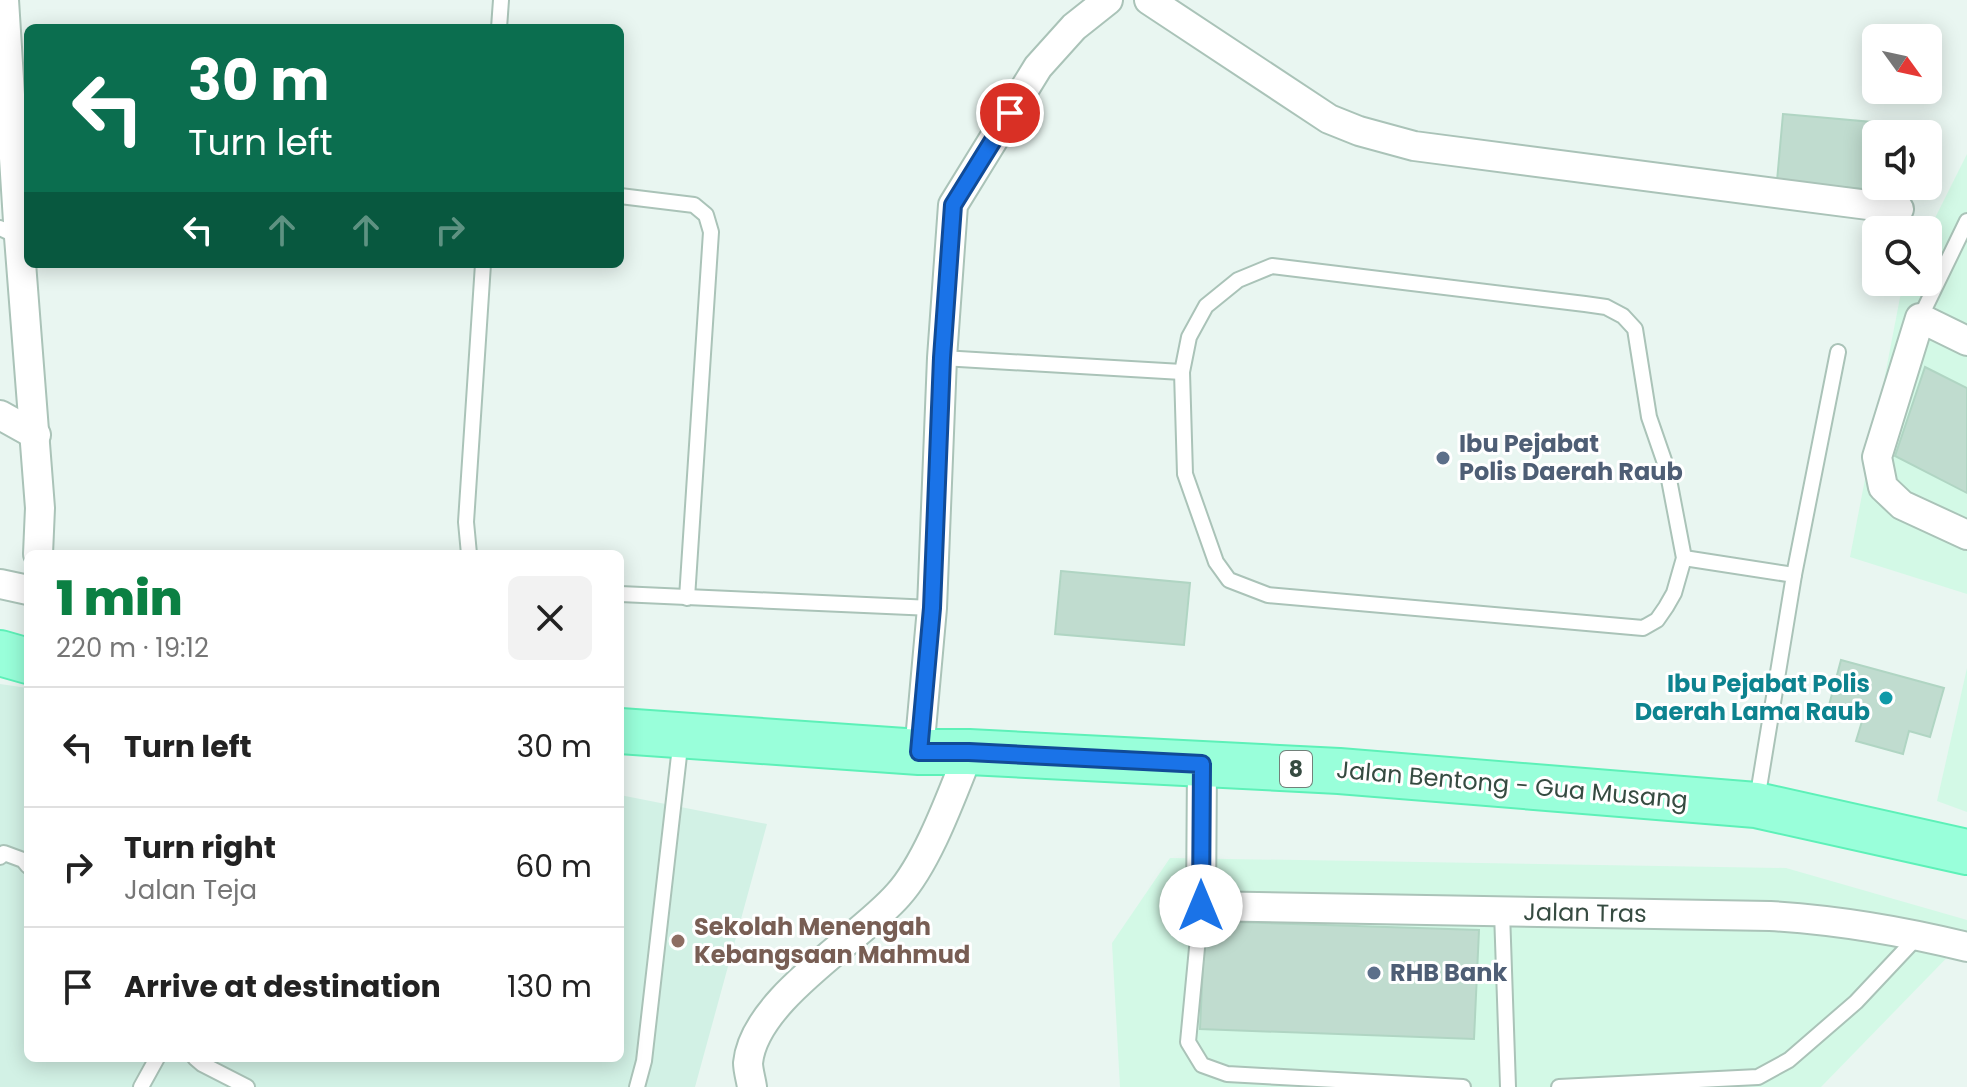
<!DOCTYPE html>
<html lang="en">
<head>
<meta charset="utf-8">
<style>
	:root { --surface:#fff; --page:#f2f2f2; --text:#222; --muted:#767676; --line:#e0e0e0; --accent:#0b8043 }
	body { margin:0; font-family:Poppins,sans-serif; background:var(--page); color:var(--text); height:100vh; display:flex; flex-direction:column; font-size:30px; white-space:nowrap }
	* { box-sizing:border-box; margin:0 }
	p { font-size:26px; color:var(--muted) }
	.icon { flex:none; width:44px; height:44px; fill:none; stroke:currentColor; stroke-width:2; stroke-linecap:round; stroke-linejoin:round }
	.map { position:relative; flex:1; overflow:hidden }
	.drawer { position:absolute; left:24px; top:550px; width:600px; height:512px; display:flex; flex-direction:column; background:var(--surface); border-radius:12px; box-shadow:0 4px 20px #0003 }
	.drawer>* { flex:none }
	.banner { position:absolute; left:24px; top:24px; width:600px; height:244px; border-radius:12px; box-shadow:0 4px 20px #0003; background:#0b6e4f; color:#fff; overflow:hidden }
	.needle { width:52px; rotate:123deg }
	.tools { position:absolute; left:1862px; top:24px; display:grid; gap:16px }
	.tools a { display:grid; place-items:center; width:80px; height:80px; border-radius:12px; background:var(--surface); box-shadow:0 4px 20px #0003; font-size:40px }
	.pin { position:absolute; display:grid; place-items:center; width:68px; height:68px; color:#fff; margin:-34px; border:4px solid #fff; border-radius:50%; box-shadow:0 2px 8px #0007 }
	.me { position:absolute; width:88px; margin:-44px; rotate:0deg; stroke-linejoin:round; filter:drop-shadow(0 0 6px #0008) }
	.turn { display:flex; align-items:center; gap:28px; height:168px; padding:0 32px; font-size:36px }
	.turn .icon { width:104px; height:104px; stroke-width:2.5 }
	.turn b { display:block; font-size:56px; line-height:68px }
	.lanes { display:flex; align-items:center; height:76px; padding:0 32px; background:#0003; justify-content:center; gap:40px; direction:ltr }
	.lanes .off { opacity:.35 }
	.round { display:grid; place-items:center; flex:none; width:84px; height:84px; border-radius:12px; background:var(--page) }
	.headline { display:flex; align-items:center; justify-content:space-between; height:136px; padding:0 32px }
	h1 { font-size:48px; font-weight:800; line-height:60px; color:var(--accent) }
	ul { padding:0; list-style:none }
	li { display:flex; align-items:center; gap:24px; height:120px; padding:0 32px; border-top:2px solid var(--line) }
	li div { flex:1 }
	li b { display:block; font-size:30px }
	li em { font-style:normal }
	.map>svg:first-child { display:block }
	.commercial { fill:#d3f9e6 }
	.education { fill:#d2f1e5 }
	.building { fill:#c0dccf; stroke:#b0d5c3; stroke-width:2 }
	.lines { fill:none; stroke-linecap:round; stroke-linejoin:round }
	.lane-casing { stroke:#aac3b8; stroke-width:18 }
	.street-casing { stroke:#aac3b8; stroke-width:32 }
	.primary-casing { stroke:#5df1b8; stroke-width:48 }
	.lane { stroke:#fff; stroke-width:14 }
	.street { stroke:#fff; stroke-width:28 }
	.primary { stroke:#99ffda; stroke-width:44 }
	.route-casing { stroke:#114b97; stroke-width:20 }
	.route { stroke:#1a73e8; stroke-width:14 }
	.service-dot { fill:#5c6f8a; stroke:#fff; stroke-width:3 }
	.culture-dot { fill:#0f9aa8; stroke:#fff; stroke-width:3 }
	.education-dot { fill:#8d6e63; stroke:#fff; stroke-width:3 }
	.labels { text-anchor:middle; stroke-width:6; stroke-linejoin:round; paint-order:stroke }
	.shield { fill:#fff; stroke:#72817a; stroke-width:2 }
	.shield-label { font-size:22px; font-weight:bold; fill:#364b41 }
	.service-label { font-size:24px; font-weight:bold; fill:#4e5e75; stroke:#fff; text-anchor:start }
	.culture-label { font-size:24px; font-weight:bold; fill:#0d838f; stroke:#fff; text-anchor:end }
	.street-label { font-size:24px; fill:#364b41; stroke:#fff }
	.education-label { font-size:24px; font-weight:bold; fill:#785e54; stroke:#fff; text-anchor:start }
</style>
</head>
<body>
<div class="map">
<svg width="1967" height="1087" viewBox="0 0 1967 1087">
	<rect width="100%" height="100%" fill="#e9f6f1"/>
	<!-- commercial -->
	<g class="commercial">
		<path d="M 1967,154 L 1967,594 L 1850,557 L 1903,282 L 1928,282 L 1928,232 Z"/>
		<path d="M 1967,668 L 1967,812 L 1937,801 Z"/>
		<path d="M 1170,858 L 1786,868 L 1967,920 L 1967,937 L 1821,1087 L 1120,1087 L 1112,943 Z"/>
	</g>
	<!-- education -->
	<path class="education" d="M 0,684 L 28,688 L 28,1058 L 620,1058 L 620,795 L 767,824 L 695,1087 L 0,1087 Z"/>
	<!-- building -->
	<g class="building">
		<path d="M 1783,114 L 1872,122 L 1865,189 L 1777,181 Z"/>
		<path d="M 1925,367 L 1967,388 L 1967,493 L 1895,456 Z"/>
		<path d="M 1061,571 L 1190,583 L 1184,645 L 1055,634 Z"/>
		<path d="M 1841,660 L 1944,688 L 1930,737 L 1909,731 L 1903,754 L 1856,741 L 1863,718 L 1828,709 Z"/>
		<path d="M 1205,921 L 1479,930 L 1474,1039 L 1200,1029 Z"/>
	</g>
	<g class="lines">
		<defs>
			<g id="lane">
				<path d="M 499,28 L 501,0"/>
				<path d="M 620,196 L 694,205 L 706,215 L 711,232 L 687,598"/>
				<path d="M 0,228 L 19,237"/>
				<path d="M 1272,266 L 1585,304 L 1606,307 L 1623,316 L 1635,329 L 1649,417 L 1667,469 L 1684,558 L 1674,593 L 1666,607 L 1657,620 L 1643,628 L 1268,595 L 1229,580 L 1216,562 L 1185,474 L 1182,372 L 1189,337 L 1206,306 L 1238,280 Z"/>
				<path d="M 1920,318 L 1967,221"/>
				<path d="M 942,358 L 1182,372"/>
				<path d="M 469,554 L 466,522 L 483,264"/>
				<path d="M 1684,558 L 1794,575 L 1757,800"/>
				<path d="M 1794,575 L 1838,352"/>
				<path d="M 620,594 L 932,608"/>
				<path d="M 0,857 L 4,853 L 23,860 L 28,866"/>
				<path d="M 1201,906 L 1188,1042 L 1202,1065 L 1227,1074 L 1463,1087"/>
				<path d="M 1502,912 L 1508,1087"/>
				<path d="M 195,1058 L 202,1064 L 247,1087"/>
				<path d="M 141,1087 L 157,1058"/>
				<path d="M 637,1087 L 644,1061 L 681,738"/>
				<path d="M 1559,1087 L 1758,1077 L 1789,1060 L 1856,1002 L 1919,935"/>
			</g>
			<g id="street">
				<path d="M 4,0 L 19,237 L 40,508 L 38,554"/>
				<path d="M 1149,0 L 1329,119 L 1359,131 L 1414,146 L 1899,209"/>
				<path d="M 1967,341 L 1920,318 L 1877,457 L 1883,487 L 1902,505 L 1967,535"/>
				<path d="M 0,415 L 36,435"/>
				<path d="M 0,584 L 28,590"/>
				<path d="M 919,752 L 932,608 L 942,358 L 953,205 L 1038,67 L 1074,27 L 1108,0"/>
				<path d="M 1202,764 L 1201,906 L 1770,916 C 1837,920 1902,931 1967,947"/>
				<path d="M 752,1087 C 751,1080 748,1070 748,1063 C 754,999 859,940 898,895 C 928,862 952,794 969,752"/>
			</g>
			<g id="primary">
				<path d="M 0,653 L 28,661"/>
				<path d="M 620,731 L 919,752 L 969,752 L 1339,771 L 1756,805 L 1967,852"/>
			</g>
		</defs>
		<!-- lane casing -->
		<use href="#lane" class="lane-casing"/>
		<!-- street casing -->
		<use href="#street" class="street-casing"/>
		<!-- primary casing -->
		<use href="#primary" class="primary-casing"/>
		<!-- lane -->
		<use href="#lane" class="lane"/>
		<!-- street -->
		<use href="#street" class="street"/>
		<!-- primary -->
		<use href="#primary" class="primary"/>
	</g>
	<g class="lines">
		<defs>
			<path id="route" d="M 1010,113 L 953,205 L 942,358 L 932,608 L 919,752 L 969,752 L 1202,764 L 1201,906"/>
		</defs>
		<!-- route casing -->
		<use href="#route" class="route-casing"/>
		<!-- route -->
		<use href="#route" class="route"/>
	</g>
	<!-- markers -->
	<g class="service-dot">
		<circle cx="1443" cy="458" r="8"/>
		<circle cx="1374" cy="973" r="8"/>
	</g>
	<circle class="culture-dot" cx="1886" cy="698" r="8"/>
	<circle class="education-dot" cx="678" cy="941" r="8"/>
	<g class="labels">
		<!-- shield labels -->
		<rect class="shield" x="1280" y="751" width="32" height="36" rx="6"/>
		<g class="shield-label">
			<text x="1296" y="777">8</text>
		</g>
		<!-- service labels -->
		<g class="service-label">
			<text x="1459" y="452">Ibu Pejabat<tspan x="1459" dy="28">Polis Daerah Raub</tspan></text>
			<text x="1390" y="981">RHB Bank</text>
		</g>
		<!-- culture labels -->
		<g class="culture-label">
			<text x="1870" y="692">Ibu Pejabat Polis<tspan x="1870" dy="28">Daerah Lama Raub</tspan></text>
		</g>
		<!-- street labels -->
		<g class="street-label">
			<text transform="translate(1512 785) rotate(5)" y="8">Jalan Bentong - Gua Musang</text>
			<text transform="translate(1585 913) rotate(1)" y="8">Jalan Tras</text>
		</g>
		<!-- education labels -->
		<g class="education-label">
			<text x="694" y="935">Sekolah Menengah<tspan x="694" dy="28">Kebangsaan Mahmud</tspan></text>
		</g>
	</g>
</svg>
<div class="tools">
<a><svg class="needle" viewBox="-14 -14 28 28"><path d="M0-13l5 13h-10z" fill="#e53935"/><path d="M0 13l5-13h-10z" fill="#767676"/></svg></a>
<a><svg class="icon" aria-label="sound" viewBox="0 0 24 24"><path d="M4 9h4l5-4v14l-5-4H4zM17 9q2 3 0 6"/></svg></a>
<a><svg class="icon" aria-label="search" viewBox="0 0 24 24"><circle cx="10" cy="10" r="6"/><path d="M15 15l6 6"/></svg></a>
</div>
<div class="pin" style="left:1010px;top:113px;background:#d93025"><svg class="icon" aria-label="arrive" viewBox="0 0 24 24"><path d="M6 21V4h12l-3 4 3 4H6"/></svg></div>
<svg class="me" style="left:1201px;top:906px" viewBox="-20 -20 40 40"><circle r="19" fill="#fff"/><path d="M0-13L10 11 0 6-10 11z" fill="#1a73e8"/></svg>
<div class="banner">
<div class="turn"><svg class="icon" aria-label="left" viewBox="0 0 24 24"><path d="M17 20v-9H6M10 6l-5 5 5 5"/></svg><div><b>30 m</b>Turn left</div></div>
<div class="lanes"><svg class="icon" aria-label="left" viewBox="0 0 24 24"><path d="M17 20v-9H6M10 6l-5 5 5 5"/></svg><svg class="icon off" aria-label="ahead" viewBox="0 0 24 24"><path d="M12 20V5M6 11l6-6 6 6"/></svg><svg class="icon off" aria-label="ahead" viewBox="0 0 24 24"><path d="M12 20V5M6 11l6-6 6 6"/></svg><svg class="icon off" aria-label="right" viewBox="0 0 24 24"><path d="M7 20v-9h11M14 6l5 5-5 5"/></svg></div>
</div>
<section class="drawer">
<div class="headline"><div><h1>1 min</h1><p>220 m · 19:12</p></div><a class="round"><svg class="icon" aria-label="close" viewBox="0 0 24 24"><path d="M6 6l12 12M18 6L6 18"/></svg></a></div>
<ul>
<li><svg class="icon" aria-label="left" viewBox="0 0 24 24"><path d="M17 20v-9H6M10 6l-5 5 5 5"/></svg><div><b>Turn left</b></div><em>30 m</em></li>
<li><svg class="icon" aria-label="right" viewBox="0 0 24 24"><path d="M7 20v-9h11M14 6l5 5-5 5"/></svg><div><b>Turn right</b><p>Jalan Teja</p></div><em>60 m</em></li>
<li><svg class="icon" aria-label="arrive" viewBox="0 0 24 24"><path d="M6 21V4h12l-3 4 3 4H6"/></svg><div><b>Arrive at destination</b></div><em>130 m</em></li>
</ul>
</section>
</div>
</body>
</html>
